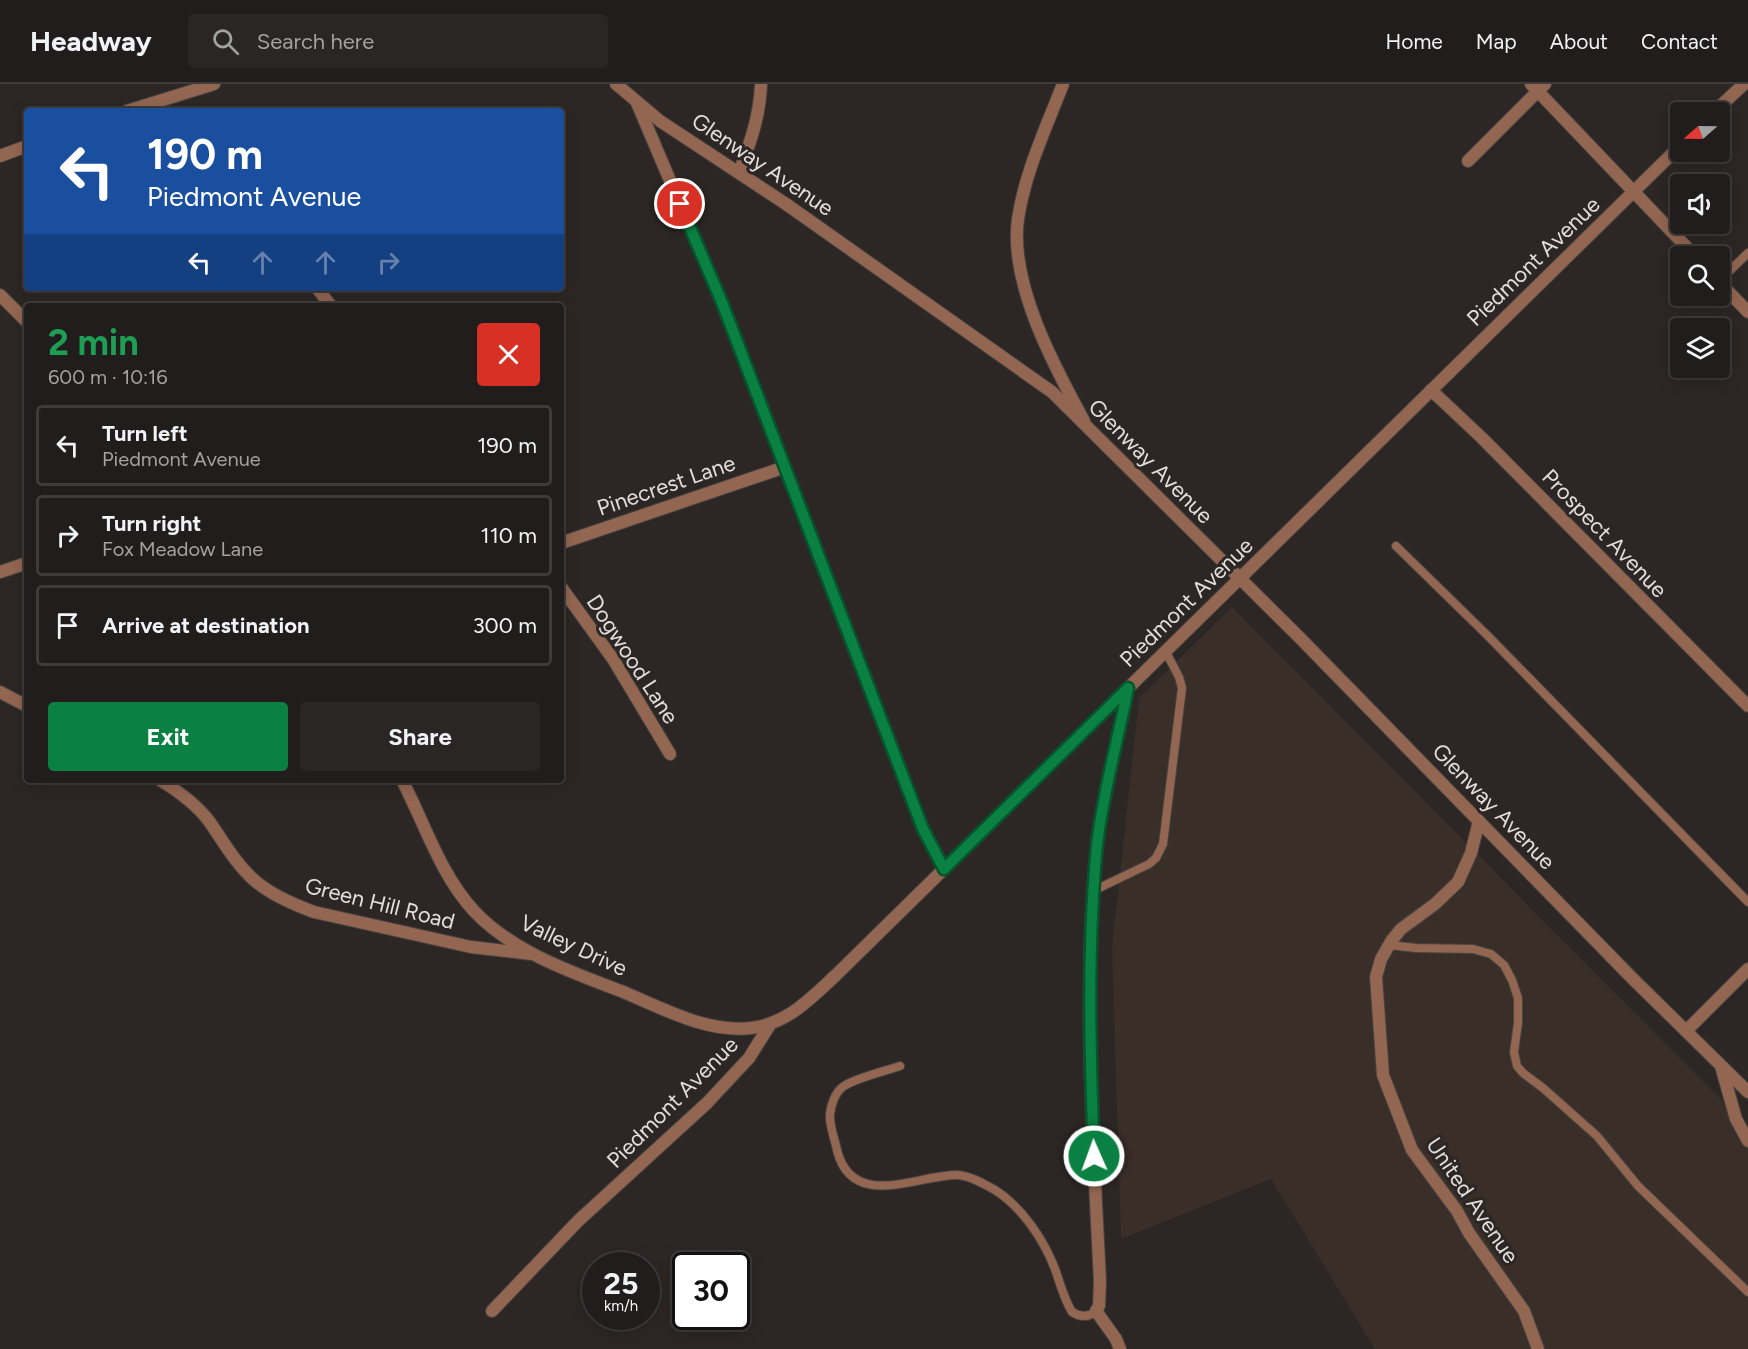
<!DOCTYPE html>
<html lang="en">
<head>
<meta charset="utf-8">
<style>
	:root { --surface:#211d1c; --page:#292625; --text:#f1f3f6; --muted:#a2a2a3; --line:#3e3b3b; --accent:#0b8043 }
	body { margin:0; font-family:Figtree,sans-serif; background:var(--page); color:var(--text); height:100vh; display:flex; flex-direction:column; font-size:22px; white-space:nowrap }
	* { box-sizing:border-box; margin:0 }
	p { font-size:20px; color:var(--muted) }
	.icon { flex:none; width:33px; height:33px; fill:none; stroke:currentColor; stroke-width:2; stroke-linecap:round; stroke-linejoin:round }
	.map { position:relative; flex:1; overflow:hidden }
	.panel { position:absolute; left:24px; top:219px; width:540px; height:480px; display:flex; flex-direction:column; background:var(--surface); border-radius:6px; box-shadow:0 3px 15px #0003,0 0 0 2px var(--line) }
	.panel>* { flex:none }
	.top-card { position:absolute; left:24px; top:24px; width:540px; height:183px; border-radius:6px; box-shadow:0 3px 15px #0003,0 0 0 2px var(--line); background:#1a4fa0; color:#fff; overflow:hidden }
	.needle { width:39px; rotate:250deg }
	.tools { position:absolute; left:1670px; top:18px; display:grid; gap:12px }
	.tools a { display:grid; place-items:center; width:60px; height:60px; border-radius:6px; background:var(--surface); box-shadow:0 3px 15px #0003,0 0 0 2px var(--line); font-size:30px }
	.speed { position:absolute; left:582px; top:1168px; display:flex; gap:12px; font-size:30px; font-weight:700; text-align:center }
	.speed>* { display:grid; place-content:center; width:78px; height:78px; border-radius:50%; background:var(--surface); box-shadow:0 3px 15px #0003,0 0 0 2px var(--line); line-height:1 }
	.speed small { font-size:15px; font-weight:400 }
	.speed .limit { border:3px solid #111; border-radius:9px; background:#fff; color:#111 }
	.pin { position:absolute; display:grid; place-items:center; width:51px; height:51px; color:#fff; margin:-26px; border:3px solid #fff; border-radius:50%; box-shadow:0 2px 6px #0007 }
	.me { position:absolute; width:66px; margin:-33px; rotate:358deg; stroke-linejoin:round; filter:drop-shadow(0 0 4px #0008) }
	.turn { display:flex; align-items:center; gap:21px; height:126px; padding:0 24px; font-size:27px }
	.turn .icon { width:78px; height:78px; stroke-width:2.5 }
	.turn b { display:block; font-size:42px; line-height:51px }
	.lanes { display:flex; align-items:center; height:57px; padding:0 24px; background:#0003; justify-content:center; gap:30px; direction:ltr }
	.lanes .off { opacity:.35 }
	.round { display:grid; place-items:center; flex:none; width:63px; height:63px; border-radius:6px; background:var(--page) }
	.overview { display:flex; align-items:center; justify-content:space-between; height:102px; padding:0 24px }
	h1 { font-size:36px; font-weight:700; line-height:45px; color:#1e9e55 }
	.button { display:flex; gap:12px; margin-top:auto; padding:12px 24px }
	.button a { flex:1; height:69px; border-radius:6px; background:var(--accent); color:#fff; font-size:24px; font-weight:700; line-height:69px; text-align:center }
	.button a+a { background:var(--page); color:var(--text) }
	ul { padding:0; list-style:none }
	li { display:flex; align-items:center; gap:18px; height:81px; margin:0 12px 9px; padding:0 12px; border:3px solid var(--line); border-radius:6px }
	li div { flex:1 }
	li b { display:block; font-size:22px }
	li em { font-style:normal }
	header { display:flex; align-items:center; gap:36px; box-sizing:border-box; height:84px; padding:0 30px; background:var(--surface); border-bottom:2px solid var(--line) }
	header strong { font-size:28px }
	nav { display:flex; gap:33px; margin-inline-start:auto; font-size:21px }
	.search { width:420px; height:54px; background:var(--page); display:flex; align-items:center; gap:15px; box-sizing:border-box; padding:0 21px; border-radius:6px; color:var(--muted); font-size:22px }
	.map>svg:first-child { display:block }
	.built { fill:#392e28 }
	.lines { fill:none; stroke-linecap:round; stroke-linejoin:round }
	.service-casing { stroke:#494442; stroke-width:10 }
	.minor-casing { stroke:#494442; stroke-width:14 }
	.tertiary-casing { stroke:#494442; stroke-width:14 }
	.service { stroke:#936651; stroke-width:8 }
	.minor { stroke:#936651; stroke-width:12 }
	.tertiary { stroke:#936651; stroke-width:12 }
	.route-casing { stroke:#07532c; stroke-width:15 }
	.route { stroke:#0b8043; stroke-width:10 }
	.labels { text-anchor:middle; stroke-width:6; stroke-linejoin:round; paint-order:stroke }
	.street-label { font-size:22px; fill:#e2dedd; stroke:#2c2725 }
</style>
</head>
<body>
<header>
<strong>Headway</strong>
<div class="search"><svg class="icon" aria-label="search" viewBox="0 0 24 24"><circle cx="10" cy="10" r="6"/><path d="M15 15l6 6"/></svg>Search here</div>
<nav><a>Home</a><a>Map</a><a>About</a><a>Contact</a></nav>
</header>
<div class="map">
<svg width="1748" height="1265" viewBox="0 0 1748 1265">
	<rect width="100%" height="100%" fill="#2c2725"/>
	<!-- built -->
	<path class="built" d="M 1232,523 L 1748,1043 L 1748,1265 L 1375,1265 L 1271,1095 L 1121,1155 L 1112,864 L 1139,614 Z"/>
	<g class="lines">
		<defs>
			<g id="service">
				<path d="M 1719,197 L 1748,169"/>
				<path d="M 1396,462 L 1488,552 L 1748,818"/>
				<path d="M 1095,806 L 1149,780 L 1156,774 L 1163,760 L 1182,604 L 1179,593 L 1166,568"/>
				<path d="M 1389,861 L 1416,864 L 1473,865 L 1491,870 L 1504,881 L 1512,896 L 1518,914 L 1518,939 L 1514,968 L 1517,982 L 1523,989 L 1543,1004 L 1597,1052 L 1638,1102 L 1748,1208"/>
				<path d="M 900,982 C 885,987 856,994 844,1002 C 835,1008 831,1021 830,1030 C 829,1042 835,1055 837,1066 C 852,1127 918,1091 956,1091 C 969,1091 984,1100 995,1106 C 1022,1123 1044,1156 1055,1185 C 1060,1199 1064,1215 1072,1228 C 1080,1233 1088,1234 1096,1227"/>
			</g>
			<g id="minor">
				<path d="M 1063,0 C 1046,44 1025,88 1018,135 C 1009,199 1054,282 1084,337"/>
				<path d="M 1531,0 L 1695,172"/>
				<path d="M 637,19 L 723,221 L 923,745 L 944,785"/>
				<path d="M 127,27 L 214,0"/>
				<path d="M 0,72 L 27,62"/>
				<path d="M 1468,77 L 1545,0"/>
				<path d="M 739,89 C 750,59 760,32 761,0"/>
				<path d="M 1719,198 L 1748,228"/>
				<path d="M 317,204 L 331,222"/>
				<path d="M 1431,306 L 1482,354 L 1748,622"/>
				<path d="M 561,459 L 785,383"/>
				<path d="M 0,488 L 27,479"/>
				<path d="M 561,503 L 613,575 L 670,670"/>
				<path d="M 0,608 L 27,622"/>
				<path d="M 160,696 C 178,707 196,720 209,737 C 223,757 235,779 254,796 C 271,811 292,820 314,828 L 471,863 L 532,870"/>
				<path d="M 1479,737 L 1471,769 L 1458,798 L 1435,820 L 1401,845 L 1392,856 L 1381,875 L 1376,893 L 1383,991 L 1412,1066 L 1457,1127 L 1469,1149 L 1524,1227 L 1538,1265"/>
				<path d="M 1686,947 L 1748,885"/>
				<path d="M 1721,982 L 1736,1035 L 1748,1057"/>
				<path d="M 492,1227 L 578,1137 L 707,1019 L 749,974 L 771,939"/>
				<path d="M 1120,1265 L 1116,1255 L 1096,1227 L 1099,1222 L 1100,1198 C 1093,1053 1082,905 1097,760 C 1103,708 1118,656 1128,604"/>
			</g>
			<g id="tertiary">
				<path d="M 616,0 L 660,37 L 786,120 L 1052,308 L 1301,555 L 1631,893 L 1748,1008"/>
				<path d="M 1714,28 L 1744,0"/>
				<path d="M 0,211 L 27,238"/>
				<path d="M 402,696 C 425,740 440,790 474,827 C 490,844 512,859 533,870 C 561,885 592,896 621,907 C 662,924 706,949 751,944 C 787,940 810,915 835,892 L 1680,62"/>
			</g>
		</defs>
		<!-- service casing -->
		<use href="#service" class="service-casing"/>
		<!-- minor casing -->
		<use href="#minor" class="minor-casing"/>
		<!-- tertiary casing -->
		<use href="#tertiary" class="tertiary-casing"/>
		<!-- service -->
		<use href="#service" class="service"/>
		<!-- minor -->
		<use href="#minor" class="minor"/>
		<!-- tertiary -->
		<use href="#tertiary" class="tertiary"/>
	</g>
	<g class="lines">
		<defs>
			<path id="route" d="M 680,120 L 723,221 L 923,745 L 944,785 L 1128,604 C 1118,656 1103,708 1097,761 C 1087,864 1090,969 1094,1072"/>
		</defs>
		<!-- route casing -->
		<use href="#route" class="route-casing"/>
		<!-- route -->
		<use href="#route" class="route"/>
	</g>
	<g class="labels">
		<!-- street labels -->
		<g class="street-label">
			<text transform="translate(763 80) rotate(34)" y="8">Glenway Avenue</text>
			<text transform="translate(1533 177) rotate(-44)" y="8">Piedmont Avenue</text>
			<text transform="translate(1151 377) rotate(45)" y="8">Glenway Avenue</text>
			<text transform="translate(666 401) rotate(-19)" y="8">Pinecrest Lane</text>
			<text transform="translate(1605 449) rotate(46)" y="8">Prospect Avenue</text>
			<text transform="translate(1186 518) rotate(-44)" y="8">Piedmont Avenue</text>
			<text transform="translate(633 575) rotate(57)" y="8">Dogwood Lane</text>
			<text transform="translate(1494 722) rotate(46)" y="8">Glenway Avenue</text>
			<text transform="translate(380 819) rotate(14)" y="8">Green Hill Road</text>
			<text transform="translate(574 861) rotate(25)" y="8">Valley Drive</text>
			<text transform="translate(672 1018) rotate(-45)" y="8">Piedmont Avenue</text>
			<text transform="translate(1473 1116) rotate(56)" y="8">United Avenue</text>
		</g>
	</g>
</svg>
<div class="tools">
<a><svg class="needle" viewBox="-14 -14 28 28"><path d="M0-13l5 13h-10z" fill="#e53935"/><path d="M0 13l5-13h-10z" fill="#a2a2a3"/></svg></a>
<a><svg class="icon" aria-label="sound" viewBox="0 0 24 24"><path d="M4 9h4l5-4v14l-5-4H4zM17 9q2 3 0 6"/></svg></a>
<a><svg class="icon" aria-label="search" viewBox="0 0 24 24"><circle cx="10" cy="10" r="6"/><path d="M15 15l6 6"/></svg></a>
<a><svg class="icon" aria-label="layers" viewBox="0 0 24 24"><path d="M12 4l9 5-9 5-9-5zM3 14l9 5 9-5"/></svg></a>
</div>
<div class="speed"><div>25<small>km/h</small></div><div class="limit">30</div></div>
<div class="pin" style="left:680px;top:120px;background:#d93025"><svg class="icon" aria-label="arrive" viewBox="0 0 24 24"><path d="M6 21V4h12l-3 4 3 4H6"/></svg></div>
<svg class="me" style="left:1094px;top:1072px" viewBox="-20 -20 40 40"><circle r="17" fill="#0b8043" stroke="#fff" stroke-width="3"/><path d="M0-11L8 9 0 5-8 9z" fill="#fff"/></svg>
<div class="top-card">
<div class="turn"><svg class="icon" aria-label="left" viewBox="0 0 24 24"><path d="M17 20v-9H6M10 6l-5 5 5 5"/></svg><div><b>190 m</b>Piedmont Avenue</div></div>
<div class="lanes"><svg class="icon" aria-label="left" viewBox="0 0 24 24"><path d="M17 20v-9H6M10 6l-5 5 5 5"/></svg><svg class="icon off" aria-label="ahead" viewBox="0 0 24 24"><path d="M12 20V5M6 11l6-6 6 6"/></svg><svg class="icon off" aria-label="ahead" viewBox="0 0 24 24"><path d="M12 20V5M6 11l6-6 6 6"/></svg><svg class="icon off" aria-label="right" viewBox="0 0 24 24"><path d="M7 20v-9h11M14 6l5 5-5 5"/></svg></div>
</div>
<section class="panel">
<div class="overview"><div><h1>2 min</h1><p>600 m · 10:16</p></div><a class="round" style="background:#d93025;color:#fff"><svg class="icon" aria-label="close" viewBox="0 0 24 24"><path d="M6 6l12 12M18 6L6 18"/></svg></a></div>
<ul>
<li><svg class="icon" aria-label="left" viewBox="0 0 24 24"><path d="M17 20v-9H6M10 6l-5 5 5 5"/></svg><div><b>Turn left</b><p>Piedmont Avenue</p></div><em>190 m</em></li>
<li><svg class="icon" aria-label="right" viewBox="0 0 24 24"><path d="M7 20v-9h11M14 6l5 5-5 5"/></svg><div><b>Turn right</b><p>Fox Meadow Lane</p></div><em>110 m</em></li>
<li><svg class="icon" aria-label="arrive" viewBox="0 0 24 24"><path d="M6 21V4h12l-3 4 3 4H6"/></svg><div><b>Arrive at destination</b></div><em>300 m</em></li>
</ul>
<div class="button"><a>Exit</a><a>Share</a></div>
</section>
</div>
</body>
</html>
